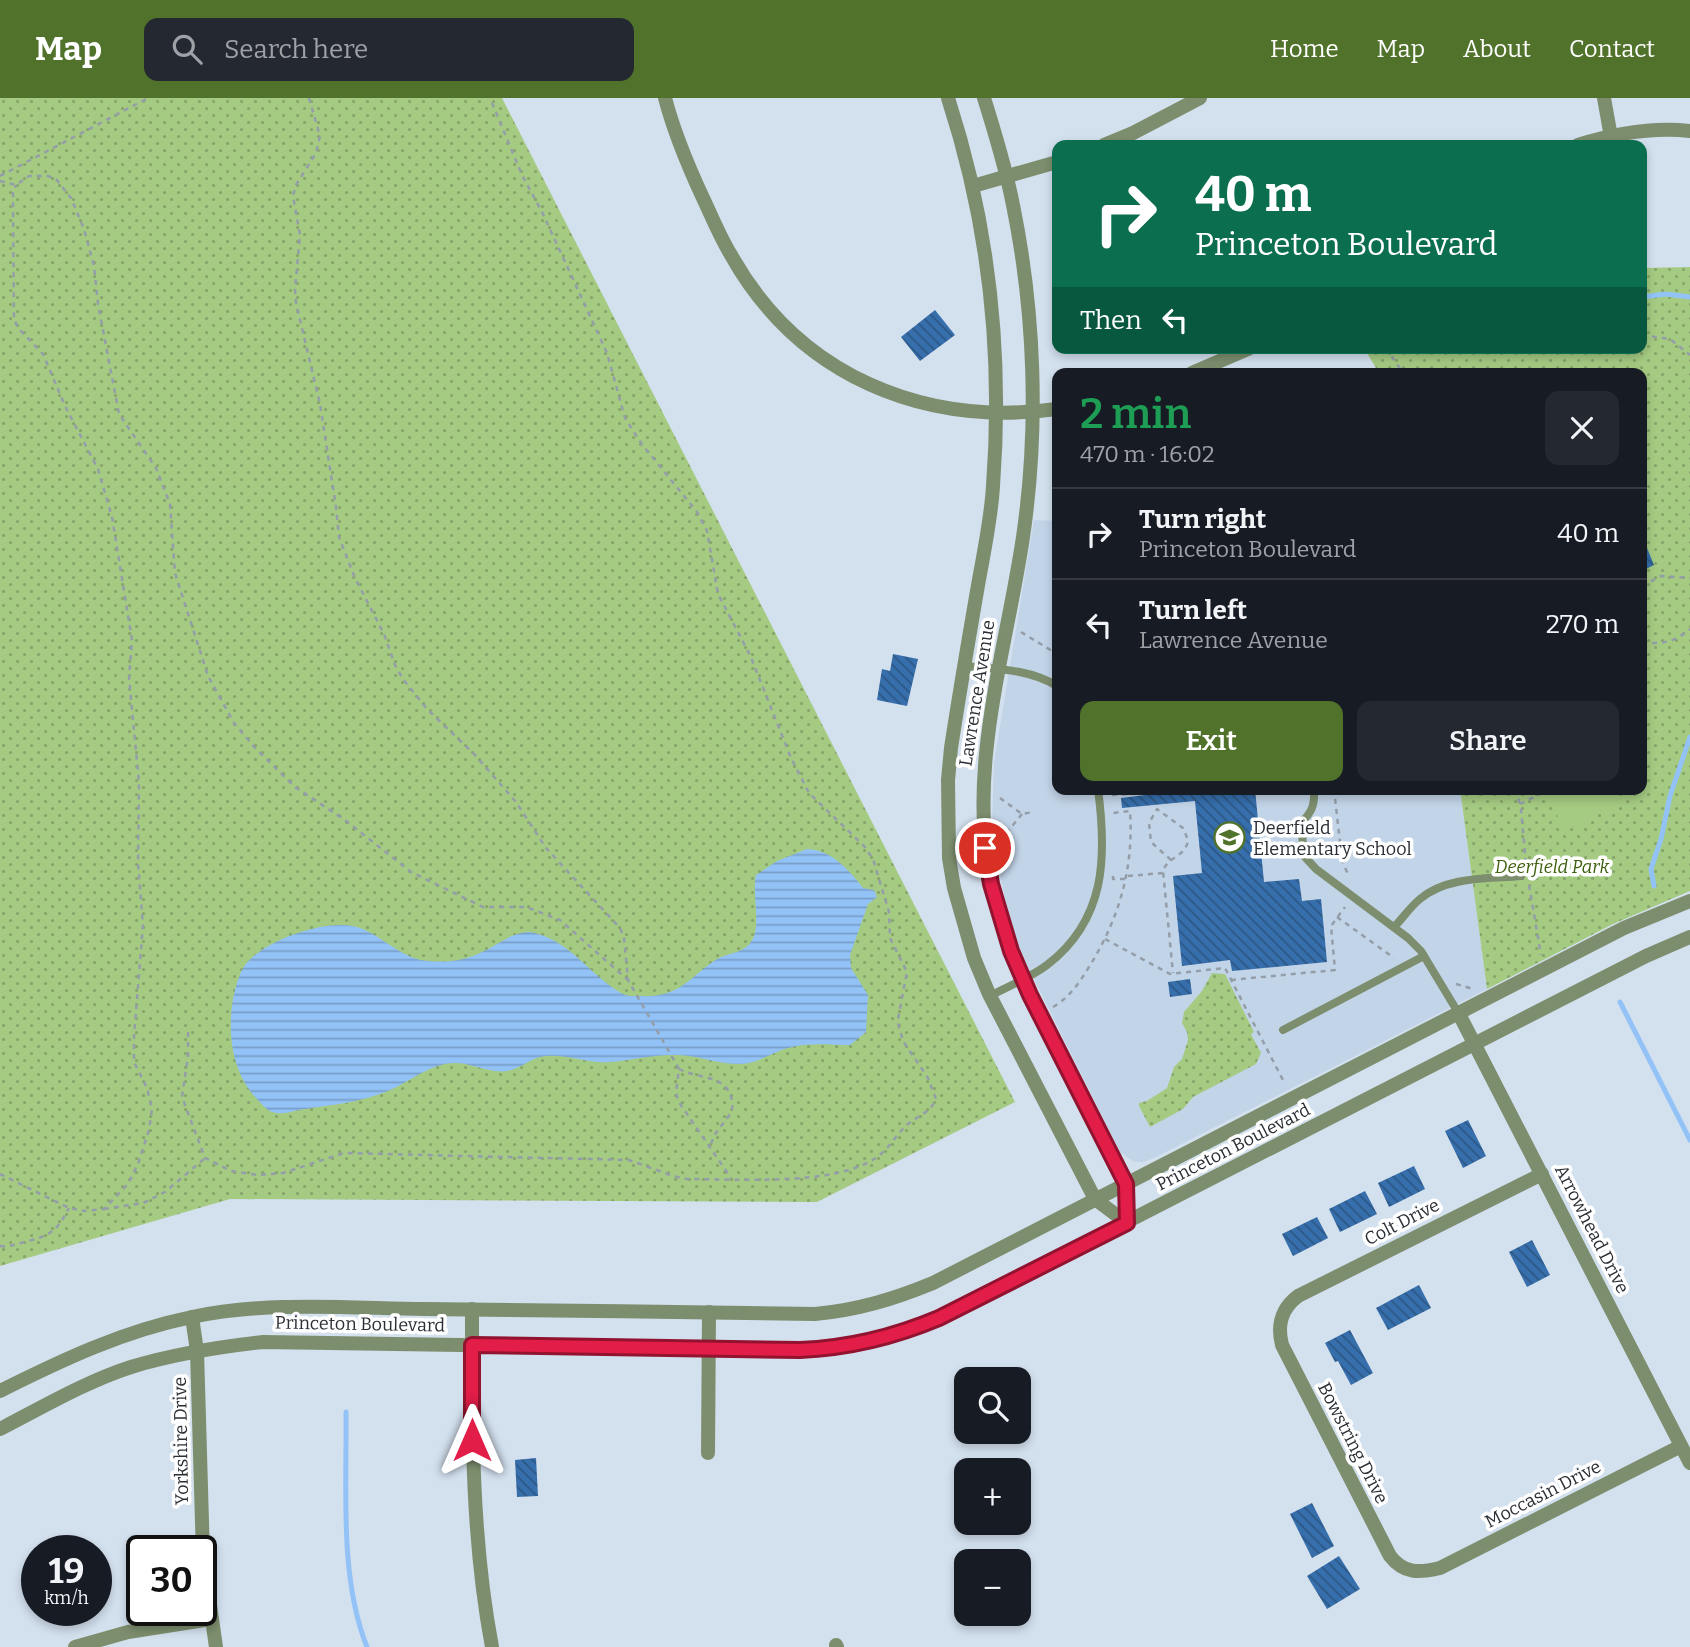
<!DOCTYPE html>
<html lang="en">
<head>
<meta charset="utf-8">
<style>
	:root { --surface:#171b24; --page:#242831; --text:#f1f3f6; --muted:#9ea1a6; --line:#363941; --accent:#50722a }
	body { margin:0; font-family:Bitter,serif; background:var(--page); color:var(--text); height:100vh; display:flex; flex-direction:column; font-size:26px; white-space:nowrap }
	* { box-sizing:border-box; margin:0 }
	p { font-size:23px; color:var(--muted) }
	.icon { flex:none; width:38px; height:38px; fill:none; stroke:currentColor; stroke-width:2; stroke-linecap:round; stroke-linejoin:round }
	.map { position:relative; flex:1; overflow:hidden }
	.details { position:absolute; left:1052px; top:270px; width:595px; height:427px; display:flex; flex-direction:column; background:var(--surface); border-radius:14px; box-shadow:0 4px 10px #0003 }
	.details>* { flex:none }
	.hud { position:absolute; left:1052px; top:42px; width:595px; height:214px; border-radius:14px; box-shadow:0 4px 10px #0003; background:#0b6e4f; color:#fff; overflow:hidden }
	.fabs { position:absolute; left:954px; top:1269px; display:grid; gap:14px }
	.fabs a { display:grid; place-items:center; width:77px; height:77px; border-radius:14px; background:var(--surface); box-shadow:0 4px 10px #0003; font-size:35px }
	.speed { position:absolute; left:21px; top:1437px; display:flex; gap:14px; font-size:35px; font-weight:700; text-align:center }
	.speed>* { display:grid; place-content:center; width:91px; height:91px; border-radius:50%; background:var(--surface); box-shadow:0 4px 10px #0003; line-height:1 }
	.speed small { font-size:18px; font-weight:400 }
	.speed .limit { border:4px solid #111; border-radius:10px; background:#fff; color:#111 }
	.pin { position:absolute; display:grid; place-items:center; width:60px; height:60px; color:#fff; margin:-30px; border:4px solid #fff; border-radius:50%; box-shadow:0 2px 7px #0007 }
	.me { position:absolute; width:77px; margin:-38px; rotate:0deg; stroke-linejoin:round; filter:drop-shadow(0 0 5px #0008) }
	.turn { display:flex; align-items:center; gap:24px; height:147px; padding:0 28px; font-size:32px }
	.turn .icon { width:91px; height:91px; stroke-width:2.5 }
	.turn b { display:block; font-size:49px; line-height:60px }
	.then { display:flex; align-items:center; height:66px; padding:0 28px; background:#0003; gap:14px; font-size:26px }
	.round { display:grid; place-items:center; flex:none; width:74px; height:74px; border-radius:14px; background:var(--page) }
	.head { display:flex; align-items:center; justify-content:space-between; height:119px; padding:0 28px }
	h1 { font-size:42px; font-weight:600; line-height:52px; color:#1e9e55 }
	.cta { display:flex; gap:14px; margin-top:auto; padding:14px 28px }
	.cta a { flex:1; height:80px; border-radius:14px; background:var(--accent); color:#fff; font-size:28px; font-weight:600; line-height:80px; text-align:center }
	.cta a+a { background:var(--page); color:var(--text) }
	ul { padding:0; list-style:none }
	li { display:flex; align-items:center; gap:21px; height:91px; padding:0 28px; border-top:2px solid var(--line) }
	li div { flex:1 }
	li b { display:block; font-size:26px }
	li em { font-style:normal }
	header { display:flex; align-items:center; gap:42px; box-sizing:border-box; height:98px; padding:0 35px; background:var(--accent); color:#fff }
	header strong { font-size:33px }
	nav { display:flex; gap:38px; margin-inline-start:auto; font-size:24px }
	.search { width:490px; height:63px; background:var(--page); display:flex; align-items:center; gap:18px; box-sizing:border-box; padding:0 24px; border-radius:14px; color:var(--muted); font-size:26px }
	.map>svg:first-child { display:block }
	.built { fill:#c2d4e8 }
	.grass { fill:url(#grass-dots) }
	.pitch { fill:#a5cb82 }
	.water { fill:url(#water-rules) }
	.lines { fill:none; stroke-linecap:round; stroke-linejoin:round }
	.stream { stroke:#93c2f7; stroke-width:5 }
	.building { fill:url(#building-back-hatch) }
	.path { stroke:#949ea9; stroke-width:2.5; stroke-dasharray:5 5; stroke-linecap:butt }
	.service { stroke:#7d8e6e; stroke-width:8 }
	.minor { stroke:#7d8e6e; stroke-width:14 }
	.tertiary { stroke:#7d8e6e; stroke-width:14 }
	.route-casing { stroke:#92132f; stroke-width:18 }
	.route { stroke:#e11d48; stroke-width:12 }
	.labels { text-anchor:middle; stroke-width:7; stroke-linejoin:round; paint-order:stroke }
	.street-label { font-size:18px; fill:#2b2f35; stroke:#fff }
	.poi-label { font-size:18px; fill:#2b2f35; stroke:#fff; text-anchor:start }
	.park-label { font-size:18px; font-style:italic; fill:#3e610d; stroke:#fff }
</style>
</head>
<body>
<header>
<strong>Map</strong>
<div class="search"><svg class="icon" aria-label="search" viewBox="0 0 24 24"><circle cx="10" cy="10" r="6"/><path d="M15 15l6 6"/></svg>Search here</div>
<nav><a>Home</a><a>Map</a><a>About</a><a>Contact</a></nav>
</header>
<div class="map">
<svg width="1690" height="1549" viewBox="0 0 1690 1549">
	<defs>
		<pattern id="grass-dots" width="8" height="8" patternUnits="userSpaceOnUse" patternTransform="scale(1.75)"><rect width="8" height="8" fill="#a5cb82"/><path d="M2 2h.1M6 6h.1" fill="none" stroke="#87a56b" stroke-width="1.8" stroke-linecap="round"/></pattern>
		<pattern id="water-rules" width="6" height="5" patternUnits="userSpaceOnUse" patternTransform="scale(1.75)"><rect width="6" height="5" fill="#93c2f7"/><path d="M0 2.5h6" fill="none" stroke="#789ec9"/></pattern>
		<pattern id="building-back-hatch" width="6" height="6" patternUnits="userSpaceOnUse" patternTransform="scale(1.75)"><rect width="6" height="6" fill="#366fac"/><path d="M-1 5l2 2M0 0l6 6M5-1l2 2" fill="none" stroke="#2c5785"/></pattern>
	</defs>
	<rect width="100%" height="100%" fill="#d3e0ee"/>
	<!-- built -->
	<path class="built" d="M 1034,422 L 1057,423 L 1057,691 L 1460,691 L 1487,891 L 1154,1060 L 1143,1064 L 1134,1064 L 1120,1054 L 1019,851 L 1009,820 L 996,756 L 992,724 L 994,665 Z"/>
	<!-- grass -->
	<g class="grass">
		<path d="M 0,0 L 502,0 L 1015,1004 L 817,1104 L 230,1101 L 0,1168 Z"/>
		<path d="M 1690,169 L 1690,793 L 1613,826 L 1487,891 L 1460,691 L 1642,691 L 1642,275 L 1379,275 L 1364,250 L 1642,250 L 1642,170 Z"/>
		<path d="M 1212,875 L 1225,876 L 1254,934 L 1251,936 L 1261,955 L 1256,966 L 1193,999 L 1183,1011 L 1150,1029 L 1139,1008 L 1139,1005 L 1147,1003 L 1167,990 L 1174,969 L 1182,961 L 1188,942 L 1187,934 L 1182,925 L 1184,914 L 1202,893 Z"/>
	</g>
	<!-- pitch -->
	<path class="pitch" d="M 1555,691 L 1612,691 L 1619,706 L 1565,733 L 1546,695 Z"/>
	<!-- water -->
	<path class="water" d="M 807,751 C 832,752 849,772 863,790 L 874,792 L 877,799 L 868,806 L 850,857 L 851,870 L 868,897 L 866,934 L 850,947 C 829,947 809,944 788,950 C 773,954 758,965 742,966 C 721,967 700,958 679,957 C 656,956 633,962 610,964 C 587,966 562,954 540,959 C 529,962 519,971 507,973 C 486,976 467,961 445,966 C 425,970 407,985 388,993 C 359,1005 329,1007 299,1012 C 290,1014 281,1017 272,1014 C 265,1011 261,1005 256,1000 C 226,968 225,912 241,874 C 254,844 330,818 360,830 C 384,839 403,862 429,863 C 447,865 468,862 484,853 C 499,846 518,830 535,835 C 571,844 590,877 621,895 C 627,899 634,898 641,898 C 678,900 688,881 714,863 C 729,853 747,857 754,838 C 760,822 752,796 756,777 L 777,763 Z"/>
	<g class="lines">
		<!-- stream -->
		<g class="stream">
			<path d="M 1642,199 L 1666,196 L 1690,199"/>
			<path d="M 1654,788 L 1651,771 L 1661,741 L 1670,698 L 1690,639"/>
			<path d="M 1620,904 L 1690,1042"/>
			<path d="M 346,1314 C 347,1390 339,1479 367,1549"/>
		</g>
	</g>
	<!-- building -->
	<g class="building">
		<path d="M 935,212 L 955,237 L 920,263 L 901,239 Z"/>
		<path d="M 1647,450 L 1654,467 L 1642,473 L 1642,453 Z"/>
		<path d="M 893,556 L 918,561 L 907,608 L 877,602 L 882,571 L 890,573 Z"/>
		<path d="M 1193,691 L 1255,691 L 1264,784 L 1299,781 L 1302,803 L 1321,801 L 1327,864 L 1232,873 L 1230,862 L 1182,868 L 1173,778 L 1202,775 L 1195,703 L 1122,710 L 1121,700 Z"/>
		<path d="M 1190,881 L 1192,896 L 1170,899 L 1168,884 Z"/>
		<path d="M 1468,1022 L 1486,1058 L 1463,1070 L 1445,1033 Z"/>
		<path d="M 1414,1068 L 1425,1091 L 1389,1109 L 1378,1085 Z"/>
		<path d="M 1365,1093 L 1377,1116 L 1340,1134 L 1329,1111 Z"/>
		<path d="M 1317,1119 L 1328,1140 L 1293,1158 L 1282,1136 Z"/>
		<path d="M 1532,1142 L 1550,1177 L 1527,1189 L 1509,1154 Z"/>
		<path d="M 1419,1187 L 1431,1210 L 1388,1232 L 1376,1210 Z"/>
		<path d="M 1350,1232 L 1373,1275 L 1351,1287 L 1338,1263 L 1335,1264 L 1325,1245 Z"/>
		<path d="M 536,1360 L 538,1398 L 517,1399 L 515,1362 Z"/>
		<path d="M 1312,1405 L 1334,1448 L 1312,1460 L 1290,1416 Z"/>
		<path d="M 1339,1458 L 1360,1491 L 1327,1511 L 1307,1478 Z"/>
	</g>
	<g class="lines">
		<!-- path -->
		<g class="path">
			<path d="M 309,0 L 320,38 L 316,55 L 296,87 L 293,98 L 300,137 L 295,191 L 296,205 L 320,306 L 336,409 L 339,439 L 355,480 L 384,536 L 395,567 L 403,581 L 427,611 L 474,656 L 516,704 L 546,750 L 620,830 L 624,840 L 628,882 L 679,971 L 676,994 L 678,1003 L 731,1080"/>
			<path d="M 0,78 L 148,0"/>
			<path d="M 0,83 L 16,87 L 29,78 L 48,78 L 56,81 L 71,100 L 84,131 L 94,168 L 98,206 L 119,316 L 156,370 L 170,406 L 175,475 L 208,578 L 234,625 L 256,651 L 295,689 L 345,722 L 411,774 L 483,809 L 526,809 L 560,822 L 628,882"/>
			<path d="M 1642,237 L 1670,241 L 1690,257"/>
			<path d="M 1386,250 L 1403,275"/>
			<path d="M 1642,488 L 1661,478 L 1690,480"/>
			<path d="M 1021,534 L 1057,556"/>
			<path d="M 1642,544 C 1661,547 1675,544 1690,531"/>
			<path d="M 1334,691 L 1342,762 L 1349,779"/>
			<path d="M 1516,691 L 1521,711 L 1526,767"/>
			<path d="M 1112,697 L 1128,696 L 1128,691"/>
			<path d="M 1000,700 L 1022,716 L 1033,714"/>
			<path d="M 1520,706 L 1550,691"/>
			<path d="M 1000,743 L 1022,716"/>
			<path d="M 1171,762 L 1151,744 L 1149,725 L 1157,711 L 1183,730 L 1188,742 C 1186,759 1168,758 1163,773 L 1173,875"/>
			<path d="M 1113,778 L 1113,781 L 1125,781"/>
			<path d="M 1128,778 L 1163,775"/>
			<path d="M 1529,787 L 1541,857"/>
			<path d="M 1337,819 L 1394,860"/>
			<path d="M 1105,841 L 1170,876 L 1225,870 L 1285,986"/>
			<path d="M 1231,882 L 1335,872 L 1331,828 L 1345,809"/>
			<path d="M 1456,886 L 1473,891"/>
			<path d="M 1053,909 C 1070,899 1079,885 1089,869 C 1119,821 1134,770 1130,713 L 1113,715"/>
			<path d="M 188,934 L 188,958 L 182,999 L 205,1060 L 231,1073 L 257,1077 L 283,1075 L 344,1055 L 629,1062 L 673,1078 L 687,1081 C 738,1081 832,1088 874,1061 C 889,1052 896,1036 908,1026 C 918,1018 931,1014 936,1001 L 928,980 L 905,946 L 899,931 L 898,921 L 907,874 L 890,840 L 889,814 L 873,761 L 864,748 L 809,695 L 791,660 L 750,557 L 718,496 L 707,433 L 697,414 L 641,345 L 625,320 L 607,255 L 543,116 L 522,77 L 490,0"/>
			<path d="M 679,971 C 697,981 729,976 732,1004 C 733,1010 732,1014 728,1019 C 721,1029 713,1035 711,1048"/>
			<path d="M 0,1076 L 69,1110 L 84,1113 L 104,1111 L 128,1086 L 138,1066 L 149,1032 L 152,1011 L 147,990 L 134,964 L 134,938 L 143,827 L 138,765 L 139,684 L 129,580 L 132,542 L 112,419 L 98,371 L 65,308 L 43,256 L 19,231 L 14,222 L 13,95 L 16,87"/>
			<path d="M 104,1111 L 143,1105 L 165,1094 L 204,1061"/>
			<path d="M 0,1148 C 10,1149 18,1146 28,1143 C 52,1137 57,1132 69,1110"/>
		</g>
		<!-- service -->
		<g class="service">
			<path d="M 964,568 C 996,571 1030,571 1057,588"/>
			<path d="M 1314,691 C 1315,707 1312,714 1301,725 L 1304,758 L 1316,771 L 1408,840 L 1421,853 L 1459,916"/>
			<path d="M 1394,829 C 1403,820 1410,809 1420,801 C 1447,778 1489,781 1521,778"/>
			<path d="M 990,898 C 1008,888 1030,880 1047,867 C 1106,822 1107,759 1098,691"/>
			<path d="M 1283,932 L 1424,858"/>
		</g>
		<!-- minor -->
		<g class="minor">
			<path d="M 665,0 C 674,34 688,68 703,100 C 712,119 720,139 731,157 C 799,278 923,329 1057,311"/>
			<path d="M 1604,0 L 1611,39"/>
			<path d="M 1104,47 L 1133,35 L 1200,0"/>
			<path d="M 1578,47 C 1613,36 1653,29 1690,33"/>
			<path d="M 973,88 L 1057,64"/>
			<path d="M 1192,275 L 1250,250"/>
			<path d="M 1459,916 L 1690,1365"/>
			<path d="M 1542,1076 L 1298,1198 C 1281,1211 1277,1227 1282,1247 L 1390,1458 C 1404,1476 1419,1475 1440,1470 L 1681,1348"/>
			<path d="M 472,1211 C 472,1324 471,1438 492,1549"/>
			<path d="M 192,1219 L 197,1253 L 203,1458 L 216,1549"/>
			<path d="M 708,1355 L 709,1214"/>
			<path d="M 836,1547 L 837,1549"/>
			<path d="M 75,1549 L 128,1534 L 211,1521"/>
		</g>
		<!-- tertiary -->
		<g class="tertiary">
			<path d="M 948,0 C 989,126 1003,256 993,388 C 991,423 983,458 977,493 C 968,545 959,598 951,650 L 948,682 L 949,760 L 954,790 L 974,860 L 989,896 L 1095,1101 L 1127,1125"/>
			<path d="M 984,0 C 995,35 1006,71 1013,107 C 1035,215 1039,330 1023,439 C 1006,554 967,669 991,786 C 1008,868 1053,943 1091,1016 C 1101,1037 1118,1062 1125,1084 C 1129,1095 1127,1112 1127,1125"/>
			<path d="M 0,1293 C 62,1262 123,1233 192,1219 C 267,1203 347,1210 424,1211 C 554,1212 685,1214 815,1216 C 858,1212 894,1201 933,1185 L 1624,830 L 1690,803"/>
			<path d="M 0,1331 C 43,1309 85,1284 131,1269 C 174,1256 218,1249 263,1244 L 800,1252 C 849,1250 894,1239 939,1220 L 1646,858 L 1690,839"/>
		</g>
	</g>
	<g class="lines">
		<defs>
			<path id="route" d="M 472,1342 L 472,1247 L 800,1252 C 849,1250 894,1239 939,1220 L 1127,1125 L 1126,1086 L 1030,897 L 1011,853 L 991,786 L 985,750"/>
		</defs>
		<!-- route casing -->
		<use href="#route" class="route-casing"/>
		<!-- route -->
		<use href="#route" class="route"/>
	</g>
	<!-- icons -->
	<defs>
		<symbol id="school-ring" viewBox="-11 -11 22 22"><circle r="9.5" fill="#fff" stroke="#50722a" stroke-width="1.5"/><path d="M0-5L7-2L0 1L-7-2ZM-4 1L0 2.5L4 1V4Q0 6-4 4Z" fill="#50722a"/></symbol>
	</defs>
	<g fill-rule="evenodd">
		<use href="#school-ring" x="1212" y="722" width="35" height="35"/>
	</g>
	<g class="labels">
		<!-- street labels -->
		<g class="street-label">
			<text transform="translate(977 595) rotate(-81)" y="6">Lawrence Avenue</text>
			<text transform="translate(1233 1049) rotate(-27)" y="6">Princeton Boulevard</text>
			<text transform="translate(1402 1124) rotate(-27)" y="6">Colt Drive</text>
			<text transform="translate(1592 1131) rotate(63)" y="6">Arrowhead Drive</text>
			<text transform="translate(360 1226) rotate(1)" y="6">Princeton Boulevard</text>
			<text transform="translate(181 1343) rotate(-91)" y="6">Yorkshire Drive</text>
			<text transform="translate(1353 1345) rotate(63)" y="6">Bowstring Drive</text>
			<text transform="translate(1543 1396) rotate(-27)" y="6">Moccasin Drive</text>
		</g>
		<!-- poi labels -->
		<g class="poi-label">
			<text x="1253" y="736">Deerfield<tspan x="1253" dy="21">Elementary School</tspan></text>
		</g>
		<!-- park labels -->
		<g class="park-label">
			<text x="1552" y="775">Deerfield Park</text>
		</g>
	</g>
</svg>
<div class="fabs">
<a><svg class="icon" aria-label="search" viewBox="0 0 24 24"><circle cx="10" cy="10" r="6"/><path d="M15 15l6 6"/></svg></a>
<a>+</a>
<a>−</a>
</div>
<div class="speed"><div>19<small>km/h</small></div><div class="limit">30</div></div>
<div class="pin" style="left:985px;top:750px;background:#d93025"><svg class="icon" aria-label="arrive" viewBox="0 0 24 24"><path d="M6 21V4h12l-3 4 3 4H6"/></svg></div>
<svg class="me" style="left:472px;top:1342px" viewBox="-20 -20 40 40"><path d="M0-17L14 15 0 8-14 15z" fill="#e11d48" stroke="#fff" stroke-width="4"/></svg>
<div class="hud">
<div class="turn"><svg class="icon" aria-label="right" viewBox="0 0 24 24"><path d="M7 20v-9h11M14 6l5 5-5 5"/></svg><div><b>40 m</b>Princeton Boulevard</div></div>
<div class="then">Then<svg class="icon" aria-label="left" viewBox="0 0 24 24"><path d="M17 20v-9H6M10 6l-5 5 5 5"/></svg></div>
</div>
<section class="details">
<div class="head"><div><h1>2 min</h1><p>470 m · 16:02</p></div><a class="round"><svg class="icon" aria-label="close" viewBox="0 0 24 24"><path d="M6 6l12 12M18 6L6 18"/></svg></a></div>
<ul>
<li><svg class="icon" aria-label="right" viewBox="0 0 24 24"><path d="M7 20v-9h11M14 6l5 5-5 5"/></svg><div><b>Turn right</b><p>Princeton Boulevard</p></div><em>40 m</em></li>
<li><svg class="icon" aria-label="left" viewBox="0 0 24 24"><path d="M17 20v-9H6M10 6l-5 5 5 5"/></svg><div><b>Turn left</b><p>Lawrence Avenue</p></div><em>270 m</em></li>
</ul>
<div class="cta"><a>Exit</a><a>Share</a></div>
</section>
</div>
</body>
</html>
